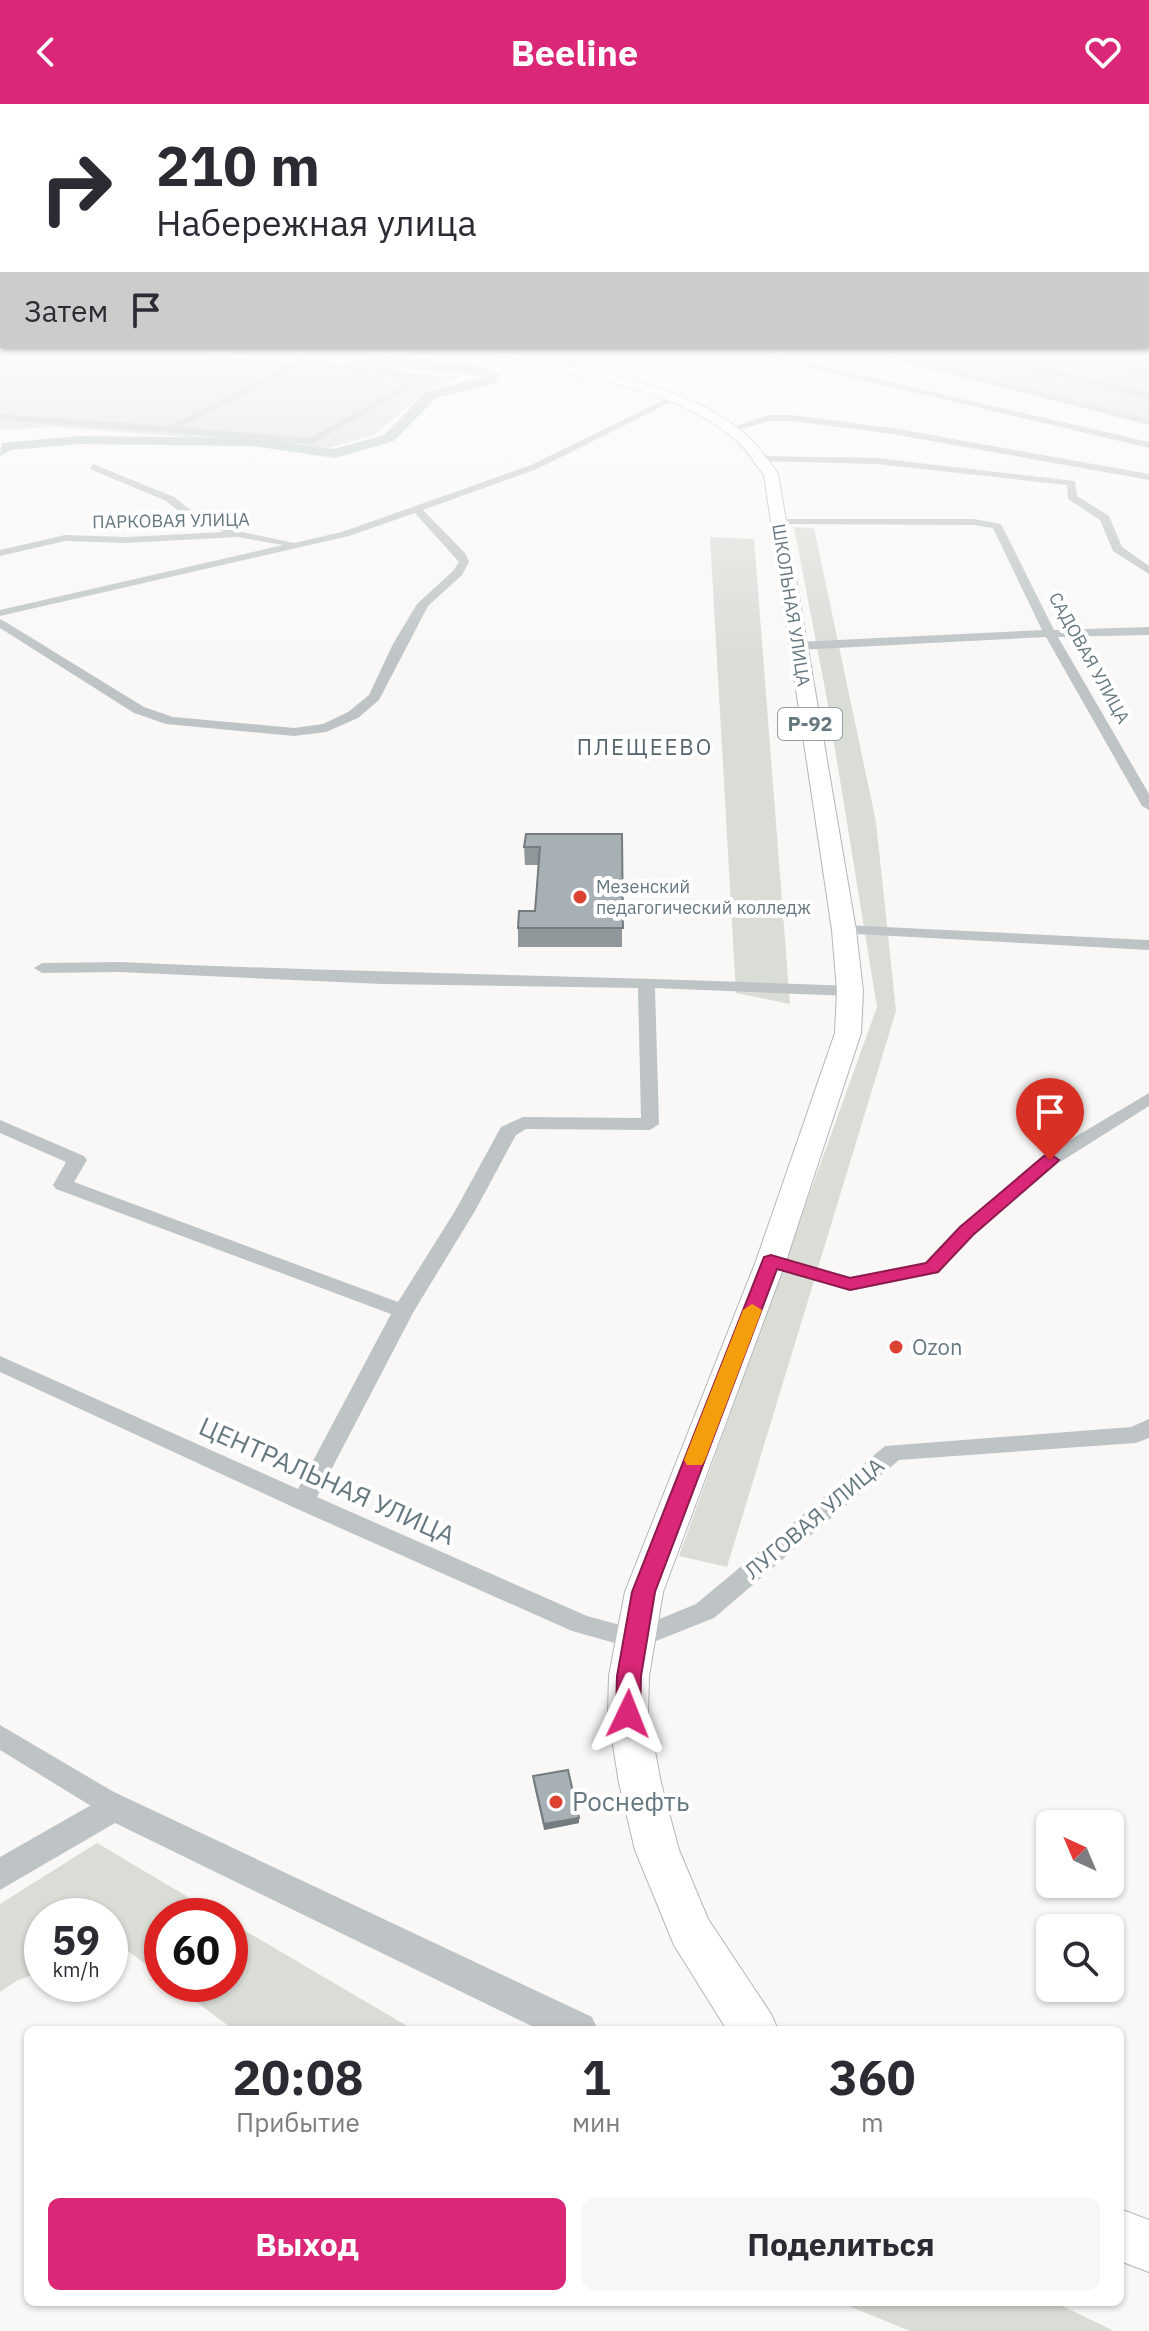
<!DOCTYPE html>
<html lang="ru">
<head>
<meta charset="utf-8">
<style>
	:root { --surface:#fff; --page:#f7f7f7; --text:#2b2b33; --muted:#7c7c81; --accent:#db2777 }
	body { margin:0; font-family:"IBM Plex Sans",sans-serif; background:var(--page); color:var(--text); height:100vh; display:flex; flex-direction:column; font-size:30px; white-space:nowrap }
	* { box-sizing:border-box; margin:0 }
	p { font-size:26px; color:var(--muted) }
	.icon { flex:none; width:44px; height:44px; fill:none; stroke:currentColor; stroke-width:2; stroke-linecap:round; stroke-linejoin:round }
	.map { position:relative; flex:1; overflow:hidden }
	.details { position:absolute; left:24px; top:1922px; width:1100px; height:280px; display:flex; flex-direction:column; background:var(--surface); border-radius:12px; box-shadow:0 2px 6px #0004 }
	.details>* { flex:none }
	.banner { position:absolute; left:0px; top:0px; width:1150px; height:244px; box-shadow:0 2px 6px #0004; background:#fff; color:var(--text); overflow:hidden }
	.needle { width:52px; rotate:316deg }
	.tools { position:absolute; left:1036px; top:1706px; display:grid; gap:16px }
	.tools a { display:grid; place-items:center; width:88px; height:88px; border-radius:12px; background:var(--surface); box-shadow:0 2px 6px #0004; font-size:40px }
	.speed { position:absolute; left:24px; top:1794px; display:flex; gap:16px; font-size:40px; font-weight:700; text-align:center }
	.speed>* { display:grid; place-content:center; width:104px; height:104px; border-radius:50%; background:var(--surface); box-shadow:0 2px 6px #0004; line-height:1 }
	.speed small { font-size:20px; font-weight:400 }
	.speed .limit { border:12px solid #d22; background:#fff; color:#111 }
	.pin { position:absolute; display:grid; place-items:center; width:68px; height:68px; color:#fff; margin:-82px -34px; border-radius:50% 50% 50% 0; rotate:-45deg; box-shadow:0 0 8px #0007 }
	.pin .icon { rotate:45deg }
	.me { position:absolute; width:88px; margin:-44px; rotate:2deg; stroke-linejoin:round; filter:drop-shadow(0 0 6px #0008) }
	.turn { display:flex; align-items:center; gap:28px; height:168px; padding:0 24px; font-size:36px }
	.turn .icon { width:104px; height:104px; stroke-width:2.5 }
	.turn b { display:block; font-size:56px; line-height:68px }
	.then { display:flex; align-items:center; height:76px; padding:0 24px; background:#0003; gap:16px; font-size:30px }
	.eta { display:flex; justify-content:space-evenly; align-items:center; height:136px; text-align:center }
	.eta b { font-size:48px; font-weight:700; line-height:56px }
	.primary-button { display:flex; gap:16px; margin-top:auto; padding:16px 24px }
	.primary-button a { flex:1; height:92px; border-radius:12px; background:var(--accent); color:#fff; font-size:32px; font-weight:700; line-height:92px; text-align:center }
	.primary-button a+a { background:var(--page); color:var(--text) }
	header { display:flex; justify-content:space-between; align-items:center; height:104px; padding:0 24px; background:var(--accent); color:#fff; font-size:36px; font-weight:700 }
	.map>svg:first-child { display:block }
	.green { fill:#d9ddd6 }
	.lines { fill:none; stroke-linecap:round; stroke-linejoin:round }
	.river { fill:#b5c5c6; fill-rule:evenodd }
	.primary-casing { stroke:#b2b8bb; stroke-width:2 }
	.minor { fill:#bec4c6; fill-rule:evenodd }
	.tertiary { fill:#bec4c6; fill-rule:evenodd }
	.primary { fill:#fff; fill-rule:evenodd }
	.wall { fill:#90989c }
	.shaded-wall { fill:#757c7f }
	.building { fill:#a7b1b5; stroke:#757c7f; stroke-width:2 }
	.route { fill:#db2777; stroke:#8e194d; stroke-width:2 }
	.slow { fill:#f59e0b }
	.poi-dot { fill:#dd4132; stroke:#fff; stroke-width:3 }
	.labels { text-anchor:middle; stroke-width:8; stroke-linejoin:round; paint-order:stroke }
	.far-street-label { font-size:18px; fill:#657880; stroke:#fff }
	.far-poi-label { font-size:18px; fill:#657880; stroke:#fff; text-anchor:start }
	.shield { fill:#fff; stroke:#93a0a6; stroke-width:2 }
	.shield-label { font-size:20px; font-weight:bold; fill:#657880 }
	.far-quarter-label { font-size:22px; letter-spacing:2px; fill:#56656c; stroke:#fff }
	.poi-label { font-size:22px; fill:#657880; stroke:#fff; text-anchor:start }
	.street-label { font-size:22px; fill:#657880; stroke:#fff }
	.near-street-label { font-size:26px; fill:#657880; stroke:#fff }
	.near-poi-label { font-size:26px; fill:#657880; stroke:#fff; text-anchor:start }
</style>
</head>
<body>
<header><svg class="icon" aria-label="back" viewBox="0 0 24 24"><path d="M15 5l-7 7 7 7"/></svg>Beeline<svg class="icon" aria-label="heart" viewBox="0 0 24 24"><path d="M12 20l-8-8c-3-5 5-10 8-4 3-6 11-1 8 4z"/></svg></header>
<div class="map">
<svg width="1149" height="2227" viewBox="0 0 1149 2227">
	<rect width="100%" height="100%" fill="#f9f8f6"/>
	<!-- green -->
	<g class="green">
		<path d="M 0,247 L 164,247 L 460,273 L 423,290 L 374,331 L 328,344 L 55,323 L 0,326 Z"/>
		<path d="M 857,247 L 1149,247 L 1149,320 Z"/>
		<path d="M 794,423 L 814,424 L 876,718 L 896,907 L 727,1463 L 679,1452 L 877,903 L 826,590 Z"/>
		<path d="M 710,433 L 754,435 L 790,900 L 736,889 Z"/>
		<path d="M 97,1739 L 220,1812 L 162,1812 L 162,1872 L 121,1842 L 110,1846 L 110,1812 L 42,1812 L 42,1868 L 18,1876 L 0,1888 L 0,1800 Z"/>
		<path d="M 230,1818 L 414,1926 L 234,1926 L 172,1880 L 230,1880 Z"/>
		<path d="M 839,2198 L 1054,2198 L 1114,2227 L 910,2227 Z"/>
	</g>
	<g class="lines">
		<!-- river -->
		<path class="river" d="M 336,247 L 478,262 L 500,270 L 495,280 L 436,294 L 394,337 L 335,354 L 252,342 L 79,340 L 11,346 L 0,352 L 2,339 L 79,332 L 252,334 L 334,345 L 384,331 L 426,288 L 486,272 L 354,259 L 337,255 Z"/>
		<defs>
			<g id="primary">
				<path d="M 365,247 C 469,247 669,259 747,332 C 759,343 769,357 778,370 L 856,826 L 863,887 L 861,929 L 786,1157 L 663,1488 L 649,1572 L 648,1610 L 661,1679 L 679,1746 L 708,1815 L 771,1910 L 778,1926 L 727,1926 L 674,1841 L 635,1746 L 619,1679 L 608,1610 L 609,1572 L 625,1488 L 756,1157 L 835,929 L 837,887 L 832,826 L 764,371 C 755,360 747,346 737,337 C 655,263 477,257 371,251 Z"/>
				<path d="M 1120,2105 L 1149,2116 L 1149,2168 L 1120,2157 Z"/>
			</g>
		</defs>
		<!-- primary casing -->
		<use href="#primary" class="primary-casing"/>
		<!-- minor -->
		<g class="minor">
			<path d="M 113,247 L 148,247 L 289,261 L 297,257 L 259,247 C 283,247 304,255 326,259 C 354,263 402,260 423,276 L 312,340 L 0,316 L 0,310 L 169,322 L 284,263 ZM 306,259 L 413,276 L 310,334 L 180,323 Z"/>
			<path d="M 577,247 L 586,247 L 566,268 L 560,268 Z"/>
			<path d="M 740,247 L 755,247 L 1149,338 L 1149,344 Z"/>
			<path d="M 862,247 L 876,247 L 1149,315 L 1149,321 Z"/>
			<path d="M 954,247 L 969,247 L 1149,289 L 1149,295 Z"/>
			<path d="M 1043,247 L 1058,247 L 1149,268 L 1149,272 Z"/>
			<path d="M 1132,247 L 1149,248 L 1149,252 L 1133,249 Z"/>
			<path d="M 670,293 L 677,295 L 537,365 L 423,406 L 465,449 L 469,458 L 462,471 L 428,502 L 379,596 L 358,614 L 326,628 L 294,632 L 166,620 L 134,609 L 0,524 L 0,515 L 4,517 L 144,603 L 173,613 L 294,624 L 323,620 L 348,608 L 369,591 L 393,540 L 417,500 L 453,467 L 459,458 L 415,409 L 349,432 L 0,512 L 0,506 L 283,441 L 237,433 L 126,439 L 65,437 L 0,452 L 0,446 L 65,431 L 126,433 L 224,428 L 180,408 L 166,397 L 90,365 L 93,360 L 174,393 L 188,404 L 237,427 L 294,439 L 342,428 L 531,361 Z"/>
			<path d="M 768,311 L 792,311 L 892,324 L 1149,370 L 1149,376 L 892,330 L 792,317 L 769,317 L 732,328 L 728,325 Z"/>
			<path d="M 762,352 L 876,354 L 1075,377 L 1077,392 L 1109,412 L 1122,443 L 1149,462 L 1149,470 L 1113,447 L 1100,416 L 1068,395 L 1067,381 L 876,360 L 759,357 Z"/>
			<path d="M 773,415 L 974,415 L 1001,420 L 1054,526 L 1149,523 L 1149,531 L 1058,533 L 1149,690 L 1149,706 L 1142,702 L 1046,533 L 797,546 L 791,542 L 797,538 L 1042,526 L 993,424 L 974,421 L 777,420 L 772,417 Z"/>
			<path d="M 844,821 L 1149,836 L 1149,846 L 838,829 L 838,823 Z"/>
			<path d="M 120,858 C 363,869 607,872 850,882 L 858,887 L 850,892 L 655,884 L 659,1020 L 650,1026 L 526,1025 L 516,1031 L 475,1107 L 414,1207 L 317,1393 L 587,1512 L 635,1525 L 696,1500 L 885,1342 L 1131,1323 L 1149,1315 L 1149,1334 L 1136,1339 L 899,1356 L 714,1514 L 636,1545 L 572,1527 L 295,1404 L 0,1268 L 0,1252 L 298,1385 L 391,1210 L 56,1085 L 53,1081 L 66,1058 L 0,1029 L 0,1016 L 84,1052 L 87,1056 L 74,1078 L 398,1198 L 455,1107 L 501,1023 L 523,1013 L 641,1014 L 638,884 L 382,880 L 120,868 L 42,869 L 34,864 L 42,859 Z"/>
			<path d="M 1149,989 L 1149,1002 L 1057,1060 L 973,1131 L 939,1169 L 850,1187 L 764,1162 L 761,1157 L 771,1151 L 850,1173 L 925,1159 L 959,1123 L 1043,1052 Z"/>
			<path d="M 0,1621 L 124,1694 L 128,1702 L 124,1710 L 114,1714 L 104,1710 L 0,1646 Z"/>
		</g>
		<!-- tertiary -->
		<path class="tertiary" d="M 114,1688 L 592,1913 L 598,1926 L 540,1926 L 115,1719 L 0,1786 L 0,1753 Z"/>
		<!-- primary -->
		<use href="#primary" class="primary"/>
	</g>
	<!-- wall -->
	<g class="wall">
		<path d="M 622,730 L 622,843 L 518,843 L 518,824 L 535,807 L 538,761 L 525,761 L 524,743 Z"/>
		<path d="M 533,1672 L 579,1714 L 579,1719 L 544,1726 L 533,1677 Z"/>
	</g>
	<!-- shaded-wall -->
	<path class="shaded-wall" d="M 579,1714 L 579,1719 L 544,1726 L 544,1720 Z"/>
	<!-- building -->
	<g class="building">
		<path d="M 526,730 L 622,730 L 623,824 L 518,824 L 519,807 L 535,807 L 540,743 L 524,743 Z"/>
		<path d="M 568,1666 L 579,1714 L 544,1720 L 533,1672 Z"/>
	</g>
	<!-- sky -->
	<linearGradient id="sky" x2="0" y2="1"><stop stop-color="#93bbda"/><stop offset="0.44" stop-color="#fcfcfb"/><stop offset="1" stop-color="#fcfcfb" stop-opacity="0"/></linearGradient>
	<rect width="1149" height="559" fill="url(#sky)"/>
	<!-- route -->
	<path class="route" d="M 1050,1050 L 1059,1056 L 1056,1059 L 973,1131 L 938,1168 L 850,1186 L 777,1165 L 655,1488 L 641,1572 L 640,1610 L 637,1617 L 628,1620 L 620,1617 L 616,1610 L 617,1572 L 632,1488 L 764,1153 L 771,1151 L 850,1174 L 926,1159 L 960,1123 L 1044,1052 Z"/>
	<!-- slow -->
	<path class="slow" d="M 752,1200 L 762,1206 L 705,1356 L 702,1361 L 687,1361 L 684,1356 L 743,1206 Z"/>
	<!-- markers -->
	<g class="poi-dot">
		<circle cx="580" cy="793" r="8"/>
		<circle cx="896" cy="1243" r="8"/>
		<circle cx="556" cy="1698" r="8"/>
	</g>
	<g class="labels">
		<!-- far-street labels -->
		<g class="far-street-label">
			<text transform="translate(171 417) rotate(-1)" y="6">ПАРКОВАЯ УЛИЦА</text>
			<text transform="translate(791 501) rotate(81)" y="6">ШКОЛЬНАЯ УЛИЦА</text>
			<text transform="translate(1089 554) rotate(61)" y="6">САДОВАЯ УЛИЦА</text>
		</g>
		<!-- far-poi labels -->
		<g class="far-poi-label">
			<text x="596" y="789">Мезенский<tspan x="596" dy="21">педагогический колледж</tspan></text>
		</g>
		<!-- shield labels -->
		<rect class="shield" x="778" y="604" width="64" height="32" rx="6"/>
		<g class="shield-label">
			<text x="810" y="627">Р-92</text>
		</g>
		<!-- far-quarter labels -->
		<g class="far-quarter-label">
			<text x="645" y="651">ПЛЕЩЕЕВО</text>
		</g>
		<!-- poi labels -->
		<g class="poi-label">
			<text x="912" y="1251">Ozon</text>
		</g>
		<!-- street labels -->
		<g class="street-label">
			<text transform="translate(814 1414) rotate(-40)" y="8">ЛУГОВАЯ УЛИЦА</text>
		</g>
		<!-- near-street labels -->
		<g class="near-street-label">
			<text transform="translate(327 1377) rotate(24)" y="9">ЦЕНТРАЛЬНАЯ УЛИЦА</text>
		</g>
		<!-- near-poi labels -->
		<g class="near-poi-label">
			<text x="572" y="1707">Роснефть</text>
		</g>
	</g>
</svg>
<div class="tools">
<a><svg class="needle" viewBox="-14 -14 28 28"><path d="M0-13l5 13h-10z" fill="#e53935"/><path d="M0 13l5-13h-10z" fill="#7c7c81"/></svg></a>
<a><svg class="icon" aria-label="search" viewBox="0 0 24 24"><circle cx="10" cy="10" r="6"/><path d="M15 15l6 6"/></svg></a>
</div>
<div class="speed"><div>59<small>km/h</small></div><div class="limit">60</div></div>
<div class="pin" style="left:1050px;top:1056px;background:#d93025"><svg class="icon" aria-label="arrive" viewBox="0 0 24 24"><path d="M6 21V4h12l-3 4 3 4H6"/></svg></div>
<svg class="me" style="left:628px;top:1610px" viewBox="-20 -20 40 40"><path d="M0-17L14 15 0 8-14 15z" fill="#db2777" stroke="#fff" stroke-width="4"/></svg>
<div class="banner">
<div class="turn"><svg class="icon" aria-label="right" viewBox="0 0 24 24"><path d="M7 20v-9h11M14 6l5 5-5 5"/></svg><div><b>210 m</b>Набережная улица</div></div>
<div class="then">Затем<svg class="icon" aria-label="arrive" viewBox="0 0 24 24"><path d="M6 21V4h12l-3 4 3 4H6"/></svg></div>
</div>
<section class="details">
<div class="eta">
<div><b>20:08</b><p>Прибытие</p></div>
<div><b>1</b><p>мин</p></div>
<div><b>360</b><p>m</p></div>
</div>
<div class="primary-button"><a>Выход</a><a>Поделиться</a></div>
</section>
</div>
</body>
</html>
